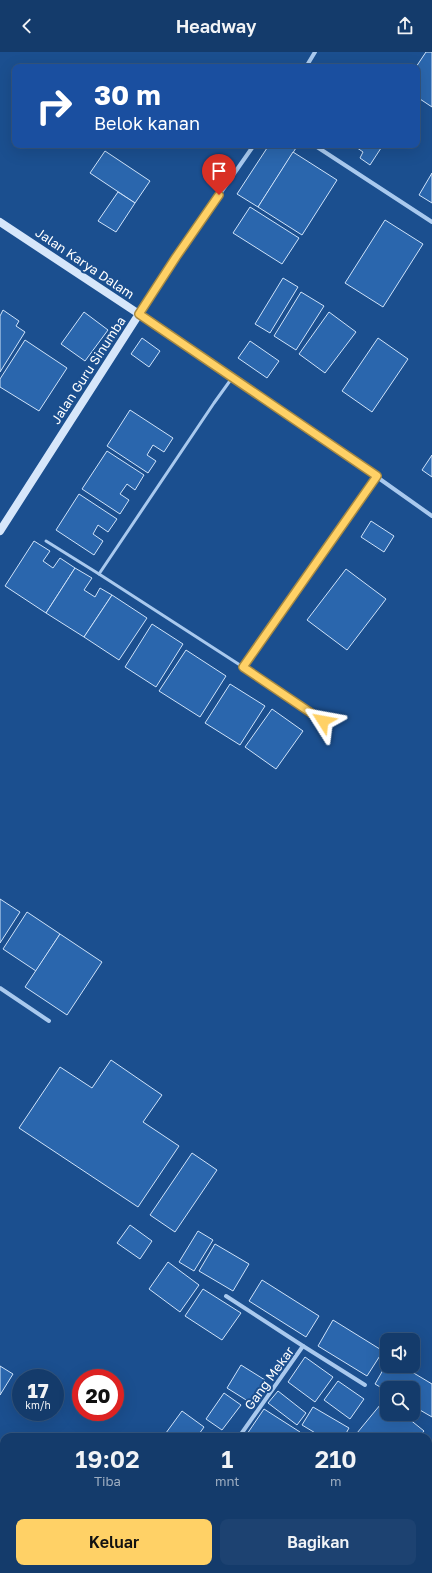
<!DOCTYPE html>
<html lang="id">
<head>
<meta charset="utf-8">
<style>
	:root { --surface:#143b6b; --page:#1d4271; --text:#f1f3f6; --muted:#9dadc1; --line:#33557e; --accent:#ffd166 }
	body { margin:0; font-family:"Golos Text",sans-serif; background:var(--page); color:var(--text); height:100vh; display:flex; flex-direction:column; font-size:15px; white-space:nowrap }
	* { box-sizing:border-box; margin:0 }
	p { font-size:13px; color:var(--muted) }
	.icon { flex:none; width:22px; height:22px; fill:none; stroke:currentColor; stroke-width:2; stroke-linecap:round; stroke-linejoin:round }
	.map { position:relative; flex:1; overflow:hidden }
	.details { position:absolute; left:0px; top:1381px; width:432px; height:140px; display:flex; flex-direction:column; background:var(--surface); border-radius:12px 12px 0 0; box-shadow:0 4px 16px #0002,0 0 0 1px var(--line) }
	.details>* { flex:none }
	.banner { position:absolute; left:12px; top:12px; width:408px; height:84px; border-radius:8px; box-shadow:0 4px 16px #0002,0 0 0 1px var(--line); background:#1a4fa0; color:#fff; overflow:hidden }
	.controls { position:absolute; left:380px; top:1281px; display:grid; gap:8px }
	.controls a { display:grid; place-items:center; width:40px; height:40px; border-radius:8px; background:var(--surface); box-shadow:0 4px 16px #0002,0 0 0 1px var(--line); font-size:20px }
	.speed { position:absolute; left:12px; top:1317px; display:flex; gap:8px; font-size:20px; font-weight:700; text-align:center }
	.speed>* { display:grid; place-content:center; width:52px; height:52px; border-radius:50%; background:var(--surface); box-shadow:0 4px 16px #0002,0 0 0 1px var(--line); line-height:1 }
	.speed small { font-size:10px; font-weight:400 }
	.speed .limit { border:6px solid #d22; background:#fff; color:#111 }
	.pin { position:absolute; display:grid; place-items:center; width:34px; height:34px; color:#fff; margin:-41px -17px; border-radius:50% 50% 50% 0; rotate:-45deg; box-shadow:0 0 4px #0007 }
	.pin .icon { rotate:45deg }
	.me { position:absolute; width:44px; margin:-22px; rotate:304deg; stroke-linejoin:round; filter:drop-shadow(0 0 3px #0008) }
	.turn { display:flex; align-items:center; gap:14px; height:84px; padding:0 16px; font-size:18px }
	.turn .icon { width:52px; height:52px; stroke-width:2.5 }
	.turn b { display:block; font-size:28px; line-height:34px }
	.eta { display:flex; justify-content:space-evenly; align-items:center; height:68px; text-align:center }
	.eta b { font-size:24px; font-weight:600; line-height:28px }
	.primary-button { display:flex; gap:8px; margin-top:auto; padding:8px 16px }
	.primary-button a { flex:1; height:46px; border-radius:8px; background:var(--accent); color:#111; font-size:16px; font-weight:600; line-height:46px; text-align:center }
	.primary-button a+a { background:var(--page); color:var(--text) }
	header { display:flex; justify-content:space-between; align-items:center; height:52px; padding:0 16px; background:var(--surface); font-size:18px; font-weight:600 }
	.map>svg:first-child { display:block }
	.building { fill:#2a66ad; stroke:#cfe3fa }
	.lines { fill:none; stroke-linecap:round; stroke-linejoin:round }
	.lane { stroke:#a9c9ee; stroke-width:3 }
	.street { stroke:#a9c9ee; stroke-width:4 }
	.secondary { stroke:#d6e6fa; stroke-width:8 }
	.route-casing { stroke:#a68842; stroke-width:10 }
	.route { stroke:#ffd166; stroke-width:7 }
	.labels { text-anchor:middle; stroke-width:4; stroke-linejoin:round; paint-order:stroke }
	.street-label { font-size:13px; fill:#fff; stroke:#1b4f8f }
</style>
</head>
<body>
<header><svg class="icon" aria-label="back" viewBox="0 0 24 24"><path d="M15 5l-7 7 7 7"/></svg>Headway<svg class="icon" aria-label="share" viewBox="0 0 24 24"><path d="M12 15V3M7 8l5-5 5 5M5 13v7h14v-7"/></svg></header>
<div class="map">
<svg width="432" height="1521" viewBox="0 0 432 1521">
	<rect width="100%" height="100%" fill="#1b4f8f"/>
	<!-- building -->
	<g class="building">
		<path d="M 426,0 L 432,0 L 432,55 L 417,45 L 416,15 Z"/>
		<path d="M 269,93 L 292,93 L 296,96 L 258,155 L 237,142 Z"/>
		<path d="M 353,93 L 383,93 L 370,113 L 360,106 L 363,100 Z"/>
		<path d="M 105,99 L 150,129 L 135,151 L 90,121 Z"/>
		<path d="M 293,100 L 337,128 L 302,183 L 258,155 Z"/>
		<path d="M 432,121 L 432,151 L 419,143 Z"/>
		<path d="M 118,140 L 135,151 L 116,180 L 98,169 Z"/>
		<path d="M 250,155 L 299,186 L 282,212 L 233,181 Z"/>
		<path d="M 385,168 L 423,192 L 383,255 L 345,231 Z"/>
		<path d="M 283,226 L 298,235 L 270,281 L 255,272 Z"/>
		<path d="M 301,240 L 324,254 L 296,298 L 274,284 Z"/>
		<path d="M 3,258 L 19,269 L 16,274 L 25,280 L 0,320 L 0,264 Z"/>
		<path d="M 84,260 L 108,278 L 85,309 L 61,292 Z"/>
		<path d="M 329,260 L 356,280 L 325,321 L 299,302 Z"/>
		<path d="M 142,286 L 160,299 L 149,315 L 131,302 Z"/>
		<path d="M 378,286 L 408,307 L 372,360 L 342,339 Z"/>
		<path d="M 25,288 L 67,316 L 39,359 L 0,335 L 0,327 Z"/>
		<path d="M 250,289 L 279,309 L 267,326 L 238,306 Z"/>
		<path d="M 130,358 L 173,386 L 164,400 L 153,393 L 147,403 L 156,409 L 148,421 L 107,394 Z"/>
		<path d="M 107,399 L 144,423 L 135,438 L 127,432 L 120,442 L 129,448 L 120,462 L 82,437 Z"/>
		<path d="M 432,403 L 432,425 L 422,418 Z"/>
		<path d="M 79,442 L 117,467 L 108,480 L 98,473 L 93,482 L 103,489 L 94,503 L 56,478 Z"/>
		<path d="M 371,469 L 394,484 L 384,500 L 361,485 Z"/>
		<path d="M 34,489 L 50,499 L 43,509 L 53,516 L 60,506 L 75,516 L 46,561 L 5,534 Z"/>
		<path d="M 75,516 L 92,526 L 84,538 L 95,545 L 100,536 L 112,543 L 84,585 L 46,561 Z"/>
		<path d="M 346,517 L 386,547 L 347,598 L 307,568 Z"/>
		<path d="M 112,543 L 147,566 L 119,608 L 84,585 Z"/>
		<path d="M 152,572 L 183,592 L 156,635 L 125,615 Z"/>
		<path d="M 186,598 L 226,624 L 200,665 L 159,639 Z"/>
		<path d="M 230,632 L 265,654 L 240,693 L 205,671 Z"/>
		<path d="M 272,657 L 303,679 L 276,717 L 245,695 Z"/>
		<path d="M 0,847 L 20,860 L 0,891 Z"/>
		<path d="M 27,860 L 60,882 L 36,919 L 3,897 Z"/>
		<path d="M 60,882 L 102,910 L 67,963 L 25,935 Z"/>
		<path d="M 111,1008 L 162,1043 L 143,1070 L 179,1094 L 138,1155 L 19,1076 L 60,1015 L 92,1036 Z"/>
		<path d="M 192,1101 L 217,1118 L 175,1180 L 150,1163 Z"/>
		<path d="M 130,1173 L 152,1189 L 140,1207 L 117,1191 Z"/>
		<path d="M 198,1179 L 213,1188 L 194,1219 L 179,1210 Z"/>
		<path d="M 215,1192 L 249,1212 L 233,1239 L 199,1219 Z"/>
		<path d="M 168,1210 L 199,1233 L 180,1260 L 149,1237 Z"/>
		<path d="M 262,1228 L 319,1264 L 306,1285 L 249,1249 Z"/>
		<path d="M 203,1237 L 241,1261 L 222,1288 L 185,1264 Z"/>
		<path d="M 333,1268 L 383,1299 L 367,1324 L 318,1294 Z"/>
		<path d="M 305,1305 L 333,1325 L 315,1350 L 288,1330 Z"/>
		<path d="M 387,1311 L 387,1314 L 402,1314 L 432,1332 L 432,1365 L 413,1354 L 413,1336 L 387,1336 L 387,1339 L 375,1332 Z"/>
		<path d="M 241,1313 L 265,1328 L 251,1351 L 227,1336 Z"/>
		<path d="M 0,1314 L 13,1322 L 0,1343 Z"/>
		<path d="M 338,1329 L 364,1347 L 350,1367 L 324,1348 Z"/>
		<path d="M 278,1339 L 306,1361 L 297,1373 L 268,1351 Z"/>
		<path d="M 224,1341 L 241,1353 L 222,1378 L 206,1367 Z"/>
		<path d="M 385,1347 L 387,1349 L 387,1362 L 403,1362 L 424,1379 L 419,1385 L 361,1385 L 357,1381 Z"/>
		<path d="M 313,1355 L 349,1376 L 344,1385 L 322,1385 L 302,1373 Z"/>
		<path d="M 264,1357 L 300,1380 L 297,1385 L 251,1385 L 247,1382 Z"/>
		<path d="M 182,1359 L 204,1375 L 197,1385 L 163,1385 Z"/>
		<path d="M 432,1402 L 432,1456 L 430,1458 L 428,1455 L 428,1405 Z"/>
		<path d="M 432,1469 L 432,1480 L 428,1476 L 428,1472 Z"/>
		<path d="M 162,1517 L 213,1517 L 209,1521 L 166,1521 Z"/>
		<path d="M 242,1517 L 244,1521 L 234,1521 Z"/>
		<path d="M 308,1517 L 391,1517 L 382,1521 L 299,1521 Z"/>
	</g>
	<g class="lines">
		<!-- lane -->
		<g class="lane">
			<path d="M 232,326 L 214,351 L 99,522 L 243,615 L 377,425"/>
			<path d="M 46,489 L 99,522"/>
			<path d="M 243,615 L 323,669"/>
		</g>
		<!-- street -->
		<g class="street">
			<path d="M 306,15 L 315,0"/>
			<path d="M 254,93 L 176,205 L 139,262 L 377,425 L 432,464"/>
			<path d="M 314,93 L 432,170"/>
			<path d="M 0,936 L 49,969"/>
			<path d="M 226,1244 L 303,1294 L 239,1385"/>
			<path d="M 303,1294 L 365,1333"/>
			<path d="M 428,1397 L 432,1396"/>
			<path d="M 261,1517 L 264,1521"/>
			<path d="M 276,1521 L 281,1517"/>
		</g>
		<!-- secondary -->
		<path class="secondary" d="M 0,170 L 139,262 L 0,479"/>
	</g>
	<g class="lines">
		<defs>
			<path id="route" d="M 219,143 L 176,205 L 139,262 L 377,424 L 243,615 L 323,669"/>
		</defs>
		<!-- route casing -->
		<use href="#route" class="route-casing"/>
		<!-- route -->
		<use href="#route" class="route"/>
	</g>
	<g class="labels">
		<!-- street labels -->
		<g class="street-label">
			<text transform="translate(85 211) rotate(34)" y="5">Jalan Karya Dalam</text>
			<text transform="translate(88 318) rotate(-57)" y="5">Jalan Guru Sinumba</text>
			<text transform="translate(269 1326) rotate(-54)" y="5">Gang Mekar</text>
		</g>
	</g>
</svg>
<div class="controls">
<a><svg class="icon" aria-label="sound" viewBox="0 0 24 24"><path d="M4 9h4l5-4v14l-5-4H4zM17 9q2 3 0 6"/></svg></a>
<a><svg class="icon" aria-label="search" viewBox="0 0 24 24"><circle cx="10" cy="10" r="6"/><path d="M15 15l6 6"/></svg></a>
</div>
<div class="speed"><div>17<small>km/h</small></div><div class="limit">20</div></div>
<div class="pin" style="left:219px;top:143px;background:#d93025"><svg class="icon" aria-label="arrive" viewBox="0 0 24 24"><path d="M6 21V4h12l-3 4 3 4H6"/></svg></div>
<svg class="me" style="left:323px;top:669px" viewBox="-20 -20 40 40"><path d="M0-17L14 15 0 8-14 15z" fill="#ffd166" stroke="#fff" stroke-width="4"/></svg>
<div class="banner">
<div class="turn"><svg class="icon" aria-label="right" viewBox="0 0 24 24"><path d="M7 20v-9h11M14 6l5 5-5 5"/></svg><div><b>30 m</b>Belok kanan</div></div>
</div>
<section class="details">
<div class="eta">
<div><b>19:02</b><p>Tiba</p></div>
<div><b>1</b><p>mnt</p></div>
<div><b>210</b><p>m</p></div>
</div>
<div class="primary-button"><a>Keluar</a><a>Bagikan</a></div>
</section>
</div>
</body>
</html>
